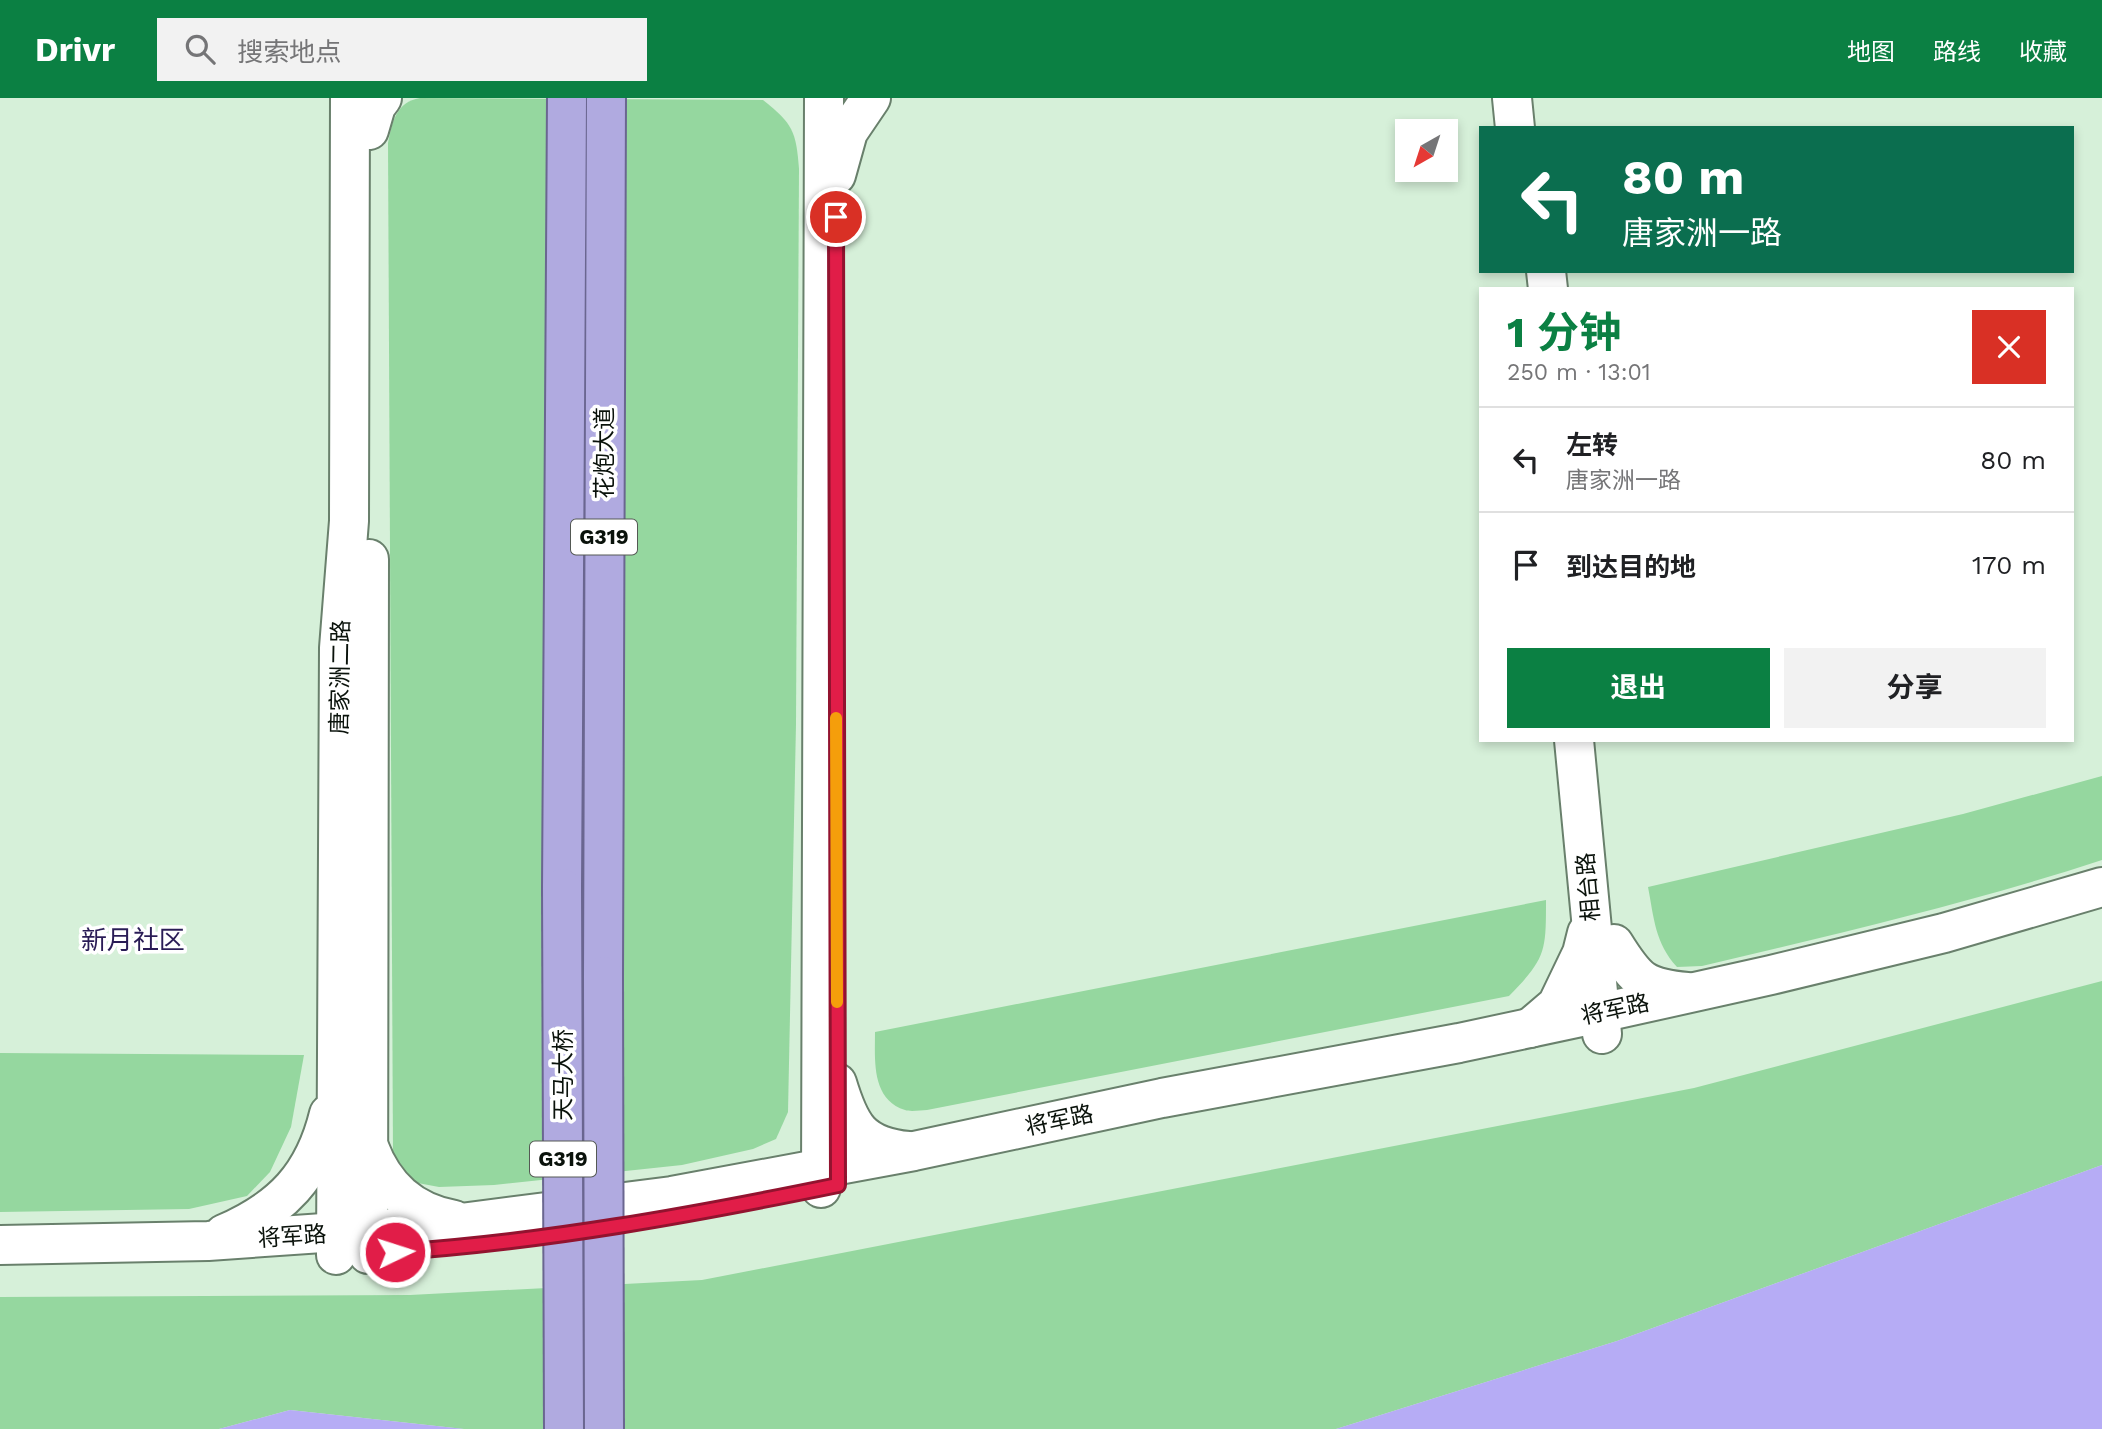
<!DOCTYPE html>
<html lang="zh">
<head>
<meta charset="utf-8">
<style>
	:root { --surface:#fff; --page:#f2f2f2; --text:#202124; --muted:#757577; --line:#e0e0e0; --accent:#0b8043 }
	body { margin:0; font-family:"Work Sans","Noto Sans SC",sans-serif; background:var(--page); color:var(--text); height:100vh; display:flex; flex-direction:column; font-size:26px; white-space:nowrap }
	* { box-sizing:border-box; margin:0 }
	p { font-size:23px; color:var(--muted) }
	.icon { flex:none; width:38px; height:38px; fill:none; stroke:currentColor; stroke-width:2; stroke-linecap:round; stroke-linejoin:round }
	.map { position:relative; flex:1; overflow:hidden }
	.side { position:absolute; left:1479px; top:189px; width:595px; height:455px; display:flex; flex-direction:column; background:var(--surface); border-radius:0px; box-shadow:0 4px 10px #0003 }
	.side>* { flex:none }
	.top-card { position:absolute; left:1479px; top:28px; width:595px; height:147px; border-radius:0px; box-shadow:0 4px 10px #0003; background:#0b6e4f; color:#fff; overflow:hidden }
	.needle { width:46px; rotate:219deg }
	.controls { position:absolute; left:1395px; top:21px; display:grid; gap:14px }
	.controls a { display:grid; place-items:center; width:63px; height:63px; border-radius:0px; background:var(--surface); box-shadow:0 4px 10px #0003; font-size:35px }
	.pin { position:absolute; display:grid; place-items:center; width:60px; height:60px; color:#fff; margin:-30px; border:4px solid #fff; border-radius:50%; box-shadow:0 2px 7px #0007 }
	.me { position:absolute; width:77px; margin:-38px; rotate:86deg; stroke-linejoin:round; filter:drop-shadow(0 0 5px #0008) }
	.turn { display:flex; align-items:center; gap:24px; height:147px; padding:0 28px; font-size:32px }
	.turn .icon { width:91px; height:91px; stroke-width:2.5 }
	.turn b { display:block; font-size:49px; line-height:60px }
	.round { display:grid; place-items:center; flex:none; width:74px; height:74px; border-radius:0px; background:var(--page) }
	.summary { display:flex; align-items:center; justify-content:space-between; height:119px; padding:0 28px }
	h1 { font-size:42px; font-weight:700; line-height:52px; color:var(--accent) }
	.cta { display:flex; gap:14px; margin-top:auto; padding:14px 28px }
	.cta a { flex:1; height:80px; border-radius:0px; background:var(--accent); color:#fff; font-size:28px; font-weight:700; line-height:80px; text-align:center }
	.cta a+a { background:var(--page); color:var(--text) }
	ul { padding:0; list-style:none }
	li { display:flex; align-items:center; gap:21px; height:105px; padding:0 28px; border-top:2px solid var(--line) }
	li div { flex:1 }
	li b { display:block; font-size:26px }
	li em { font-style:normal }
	header { display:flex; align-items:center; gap:42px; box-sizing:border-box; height:98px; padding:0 35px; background:var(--accent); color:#fff }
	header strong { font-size:33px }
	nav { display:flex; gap:38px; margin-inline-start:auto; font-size:24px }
	.search { width:490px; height:63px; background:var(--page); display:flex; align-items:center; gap:18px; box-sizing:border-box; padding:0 24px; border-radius:0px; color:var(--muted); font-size:26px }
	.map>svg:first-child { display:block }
	.green { fill:#95d79f }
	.water { fill:#b6acf5 }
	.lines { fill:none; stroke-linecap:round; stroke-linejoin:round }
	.tertiary-casing { stroke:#69806c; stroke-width:42 }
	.trunk-casing { stroke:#6a6690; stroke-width:42 }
	.tertiary { stroke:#fff; stroke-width:38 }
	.trunk { stroke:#b0aae0; stroke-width:38 }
	.trunk-bridge-casing { stroke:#6a6690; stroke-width:42; stroke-linecap:butt }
	.trunk-bridge { stroke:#b0aae0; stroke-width:38 }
	.route-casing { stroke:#92132f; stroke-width:18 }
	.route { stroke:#e11d48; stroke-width:12 }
	.slow { stroke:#f59e0b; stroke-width:12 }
	.labels { text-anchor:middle; stroke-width:7; stroke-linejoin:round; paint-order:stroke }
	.shield { fill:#fff; stroke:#545954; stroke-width:2 }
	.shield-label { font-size:21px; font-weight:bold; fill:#0a120b }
	.street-label { font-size:23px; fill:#0a120b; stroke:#fff }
	.quarter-label { font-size:26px; fill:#2a1c56; stroke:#fff }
</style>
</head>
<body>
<header>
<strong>Drivr</strong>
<div class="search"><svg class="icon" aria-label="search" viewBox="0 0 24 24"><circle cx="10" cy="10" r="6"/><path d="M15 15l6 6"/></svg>搜索地点</div>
<nav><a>地图</a><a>路线</a><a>收藏</a></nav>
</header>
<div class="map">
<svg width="2102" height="1331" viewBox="0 0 2102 1331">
	<rect width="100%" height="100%" fill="#d6f0d9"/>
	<!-- green -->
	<g class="green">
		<path d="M 420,0 L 763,2 C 793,26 796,33 799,71 L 796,626 L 788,1014 L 776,1041 L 753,1051 L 682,1067 L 494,1087 L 439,1089 L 407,1083 L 393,1060 L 388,45 C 392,24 396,4 420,0 Z"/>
		<path d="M 2102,678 L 2102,762 C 1971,805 1836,836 1702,868 L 1677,869 C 1655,845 1654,820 1648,789 L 1963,716 Z"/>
		<path d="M 1546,802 C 1546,854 1546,860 1509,898 L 927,1012 C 921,1012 911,1014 905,1012 C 871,1001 875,962 875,934 Z"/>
		<path d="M 2102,883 L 2102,1067 L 1617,1243 L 1336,1331 L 464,1331 L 290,1312 L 219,1331 L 0,1331 L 0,1199 L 410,1197 L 702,1182 L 1694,990 Z"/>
		<path d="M 0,955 L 304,957 L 291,1029 L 270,1074 L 247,1098 L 189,1111 L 0,1114 Z"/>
	</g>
	<!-- water -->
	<g class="water">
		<path d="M 2102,1067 L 2102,1331 L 1336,1331 L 1617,1243 Z"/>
		<path d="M 290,1312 L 464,1331 L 219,1331 Z"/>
	</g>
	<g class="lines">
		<defs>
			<g id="tertiary">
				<path d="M 1512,0 L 1515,30"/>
				<path d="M 369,32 L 376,8 L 382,0"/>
				<path d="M 836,77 L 848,34 L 871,0"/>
				<path d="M 1546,173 L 1548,191"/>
				<path d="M 1574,642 L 1602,936"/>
				<path d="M 1614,846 C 1637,883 1644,890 1687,894"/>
				<path d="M 1530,930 L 1557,907 L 1582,855 L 1587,835"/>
				<path d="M 837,985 C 850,1028 860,1048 908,1053"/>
				<path d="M 369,1049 C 384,1089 411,1114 454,1122"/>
				<path d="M 821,1090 L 824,0"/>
				<path d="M 224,1136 C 282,1111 314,1078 329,1016"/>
				<path d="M 0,1147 L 208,1143 L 453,1126 L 672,1098 L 914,1053 L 1162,1000 L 1459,945 L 1600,915 L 1771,877 L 1944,835 L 2102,789"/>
				<path d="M 368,1156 L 369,461"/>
				<path d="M 336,1157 L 339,550 L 349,423 L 350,0"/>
			</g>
			<g id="trunk">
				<path d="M 562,790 L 567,0"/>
				<path d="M 603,878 L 606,0"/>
			</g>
		</defs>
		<!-- tertiary casing -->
		<use href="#tertiary" class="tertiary-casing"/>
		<!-- trunk casing -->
		<use href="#trunk" class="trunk-casing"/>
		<!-- tertiary -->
		<use href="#tertiary" class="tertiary"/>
		<!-- trunk -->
		<use href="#trunk" class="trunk"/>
		<defs>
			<g id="trunk-bridge">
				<path d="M 562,790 L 564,1331"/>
				<path d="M 603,878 L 604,1331"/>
			</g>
		</defs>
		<!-- trunk-bridge casing -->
		<use href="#trunk-bridge" class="trunk-bridge-casing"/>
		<!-- trunk-bridge -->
		<use href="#trunk-bridge" class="trunk-bridge"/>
	</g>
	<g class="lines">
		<defs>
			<path id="route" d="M 395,1154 C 544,1144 692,1117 838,1087 L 836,119"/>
		</defs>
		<!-- route casing -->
		<use href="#route" class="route-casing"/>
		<!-- route -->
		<use href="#route" class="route"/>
		<!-- slow -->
		<path class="slow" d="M 836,620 L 837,904"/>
	</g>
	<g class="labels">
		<!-- shield labels -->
		<g class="shield">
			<rect x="571" y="421.5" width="66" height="35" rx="5"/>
			<rect x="530" y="1043.5" width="66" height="35" rx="5"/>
		</g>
		<g class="shield-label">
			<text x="604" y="446">G319</text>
			<text x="563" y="1068">G319</text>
		</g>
		<!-- street labels -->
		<g class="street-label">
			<text transform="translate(604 355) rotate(-90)" y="8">花炮大道</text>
			<text transform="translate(340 579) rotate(-89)" y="8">唐家洲二路</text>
			<text transform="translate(1588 789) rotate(-95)" y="8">相台路</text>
			<text transform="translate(1615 911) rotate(-12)" y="8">将军路</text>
			<text transform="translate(563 977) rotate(-90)" y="8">天马大桥</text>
			<text transform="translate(1059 1022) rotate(-12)" y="8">将军路</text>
			<text transform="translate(292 1138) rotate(-4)" y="8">将军路</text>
		</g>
		<!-- quarter labels -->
		<g class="quarter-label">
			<text x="133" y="851">新月社区</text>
		</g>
	</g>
</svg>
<div class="controls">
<a><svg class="needle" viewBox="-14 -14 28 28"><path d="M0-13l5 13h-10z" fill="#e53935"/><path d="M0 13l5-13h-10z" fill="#757577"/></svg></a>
</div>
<div class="pin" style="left:836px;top:119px;background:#d93025"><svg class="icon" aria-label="arrive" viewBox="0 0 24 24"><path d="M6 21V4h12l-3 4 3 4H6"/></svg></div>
<svg class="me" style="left:395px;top:1154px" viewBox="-20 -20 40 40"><circle r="17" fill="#e11d48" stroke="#fff" stroke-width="3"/><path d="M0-11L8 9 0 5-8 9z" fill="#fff"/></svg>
<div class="top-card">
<div class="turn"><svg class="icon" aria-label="left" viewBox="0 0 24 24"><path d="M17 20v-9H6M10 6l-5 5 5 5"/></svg><div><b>80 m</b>唐家洲一路</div></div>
</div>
<section class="side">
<div class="summary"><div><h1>1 分钟</h1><p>250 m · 13:01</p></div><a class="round" style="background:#d93025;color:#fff"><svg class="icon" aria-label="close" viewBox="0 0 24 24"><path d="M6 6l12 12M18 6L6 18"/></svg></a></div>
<ul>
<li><svg class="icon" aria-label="left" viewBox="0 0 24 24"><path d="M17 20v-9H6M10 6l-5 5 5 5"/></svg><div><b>左转</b><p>唐家洲一路</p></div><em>80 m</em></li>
<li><svg class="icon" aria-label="arrive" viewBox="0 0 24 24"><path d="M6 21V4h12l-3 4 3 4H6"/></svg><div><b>到达目的地</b></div><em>170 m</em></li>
</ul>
<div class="cta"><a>退出</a><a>分享</a></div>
</section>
</div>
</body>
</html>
